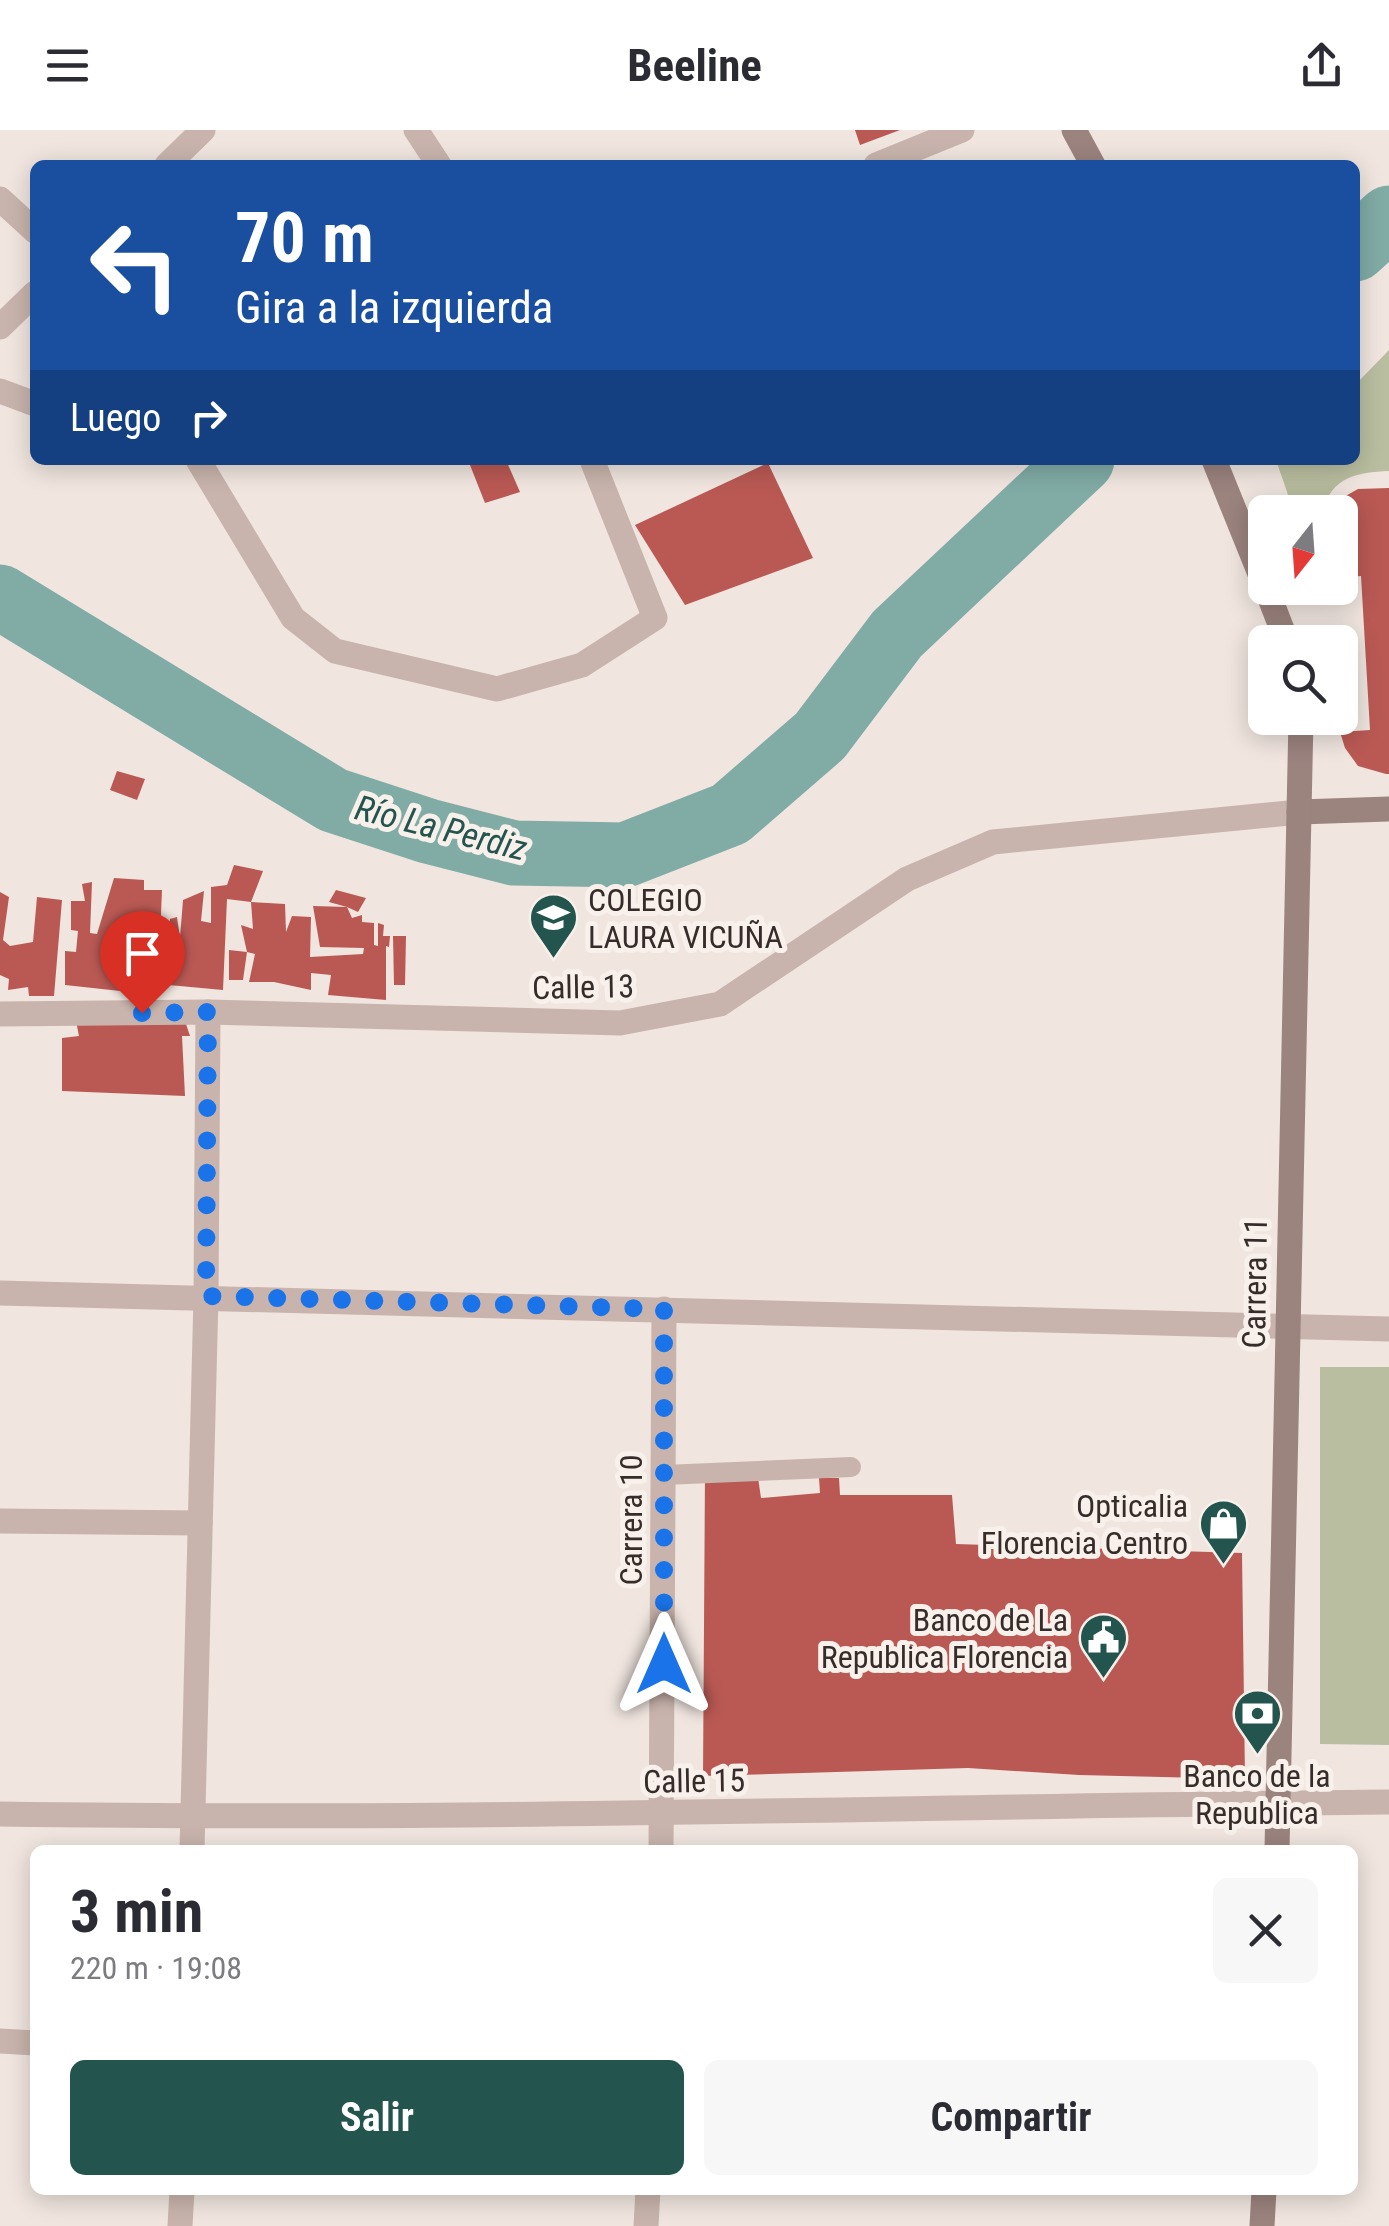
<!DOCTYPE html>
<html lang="es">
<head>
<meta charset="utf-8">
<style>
	:root { --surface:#fff; --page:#f7f7f7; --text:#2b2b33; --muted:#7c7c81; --accent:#24544e }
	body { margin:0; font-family:"Roboto Condensed",sans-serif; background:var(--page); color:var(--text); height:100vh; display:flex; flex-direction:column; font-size:38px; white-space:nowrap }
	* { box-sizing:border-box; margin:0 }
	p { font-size:32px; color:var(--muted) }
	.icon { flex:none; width:55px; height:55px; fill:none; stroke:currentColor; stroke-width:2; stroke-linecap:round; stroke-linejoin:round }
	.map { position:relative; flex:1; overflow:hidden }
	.side { position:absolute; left:30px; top:1715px; width:1328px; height:350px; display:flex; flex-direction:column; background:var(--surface); border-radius:15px; box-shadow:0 5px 25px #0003 }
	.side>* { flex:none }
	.top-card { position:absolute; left:30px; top:30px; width:1330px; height:305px; border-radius:15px; box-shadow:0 5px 25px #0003; background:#1a4fa0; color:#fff; overflow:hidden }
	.needle { width:65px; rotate:197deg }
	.controls { position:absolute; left:1248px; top:365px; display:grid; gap:20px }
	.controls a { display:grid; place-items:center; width:110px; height:110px; border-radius:15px; background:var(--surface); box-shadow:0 5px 25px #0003; font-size:50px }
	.pin { position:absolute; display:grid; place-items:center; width:85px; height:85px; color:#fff; margin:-102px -42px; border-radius:50% 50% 50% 0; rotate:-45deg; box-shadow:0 0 10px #0007 }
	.pin .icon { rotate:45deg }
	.me { position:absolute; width:110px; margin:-55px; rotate:0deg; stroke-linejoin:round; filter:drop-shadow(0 0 8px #0008) }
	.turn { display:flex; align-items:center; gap:35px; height:210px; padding:0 40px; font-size:45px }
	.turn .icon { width:130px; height:130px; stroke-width:2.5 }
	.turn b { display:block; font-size:70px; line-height:85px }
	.then { display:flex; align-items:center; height:95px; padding:0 40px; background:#0003; gap:20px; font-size:38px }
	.round { display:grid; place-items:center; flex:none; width:105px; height:105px; border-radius:15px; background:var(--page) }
	.overview { display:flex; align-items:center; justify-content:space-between; height:170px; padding:0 40px }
	h1 { font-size:60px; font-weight:700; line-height:75px }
	.primary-button { display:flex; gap:20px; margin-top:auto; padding:20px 40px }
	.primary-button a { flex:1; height:115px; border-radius:15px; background:var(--accent); color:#fff; font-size:40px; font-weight:700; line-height:115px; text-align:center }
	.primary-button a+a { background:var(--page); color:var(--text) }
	header { display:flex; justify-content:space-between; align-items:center; height:130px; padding:0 40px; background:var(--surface); font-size:45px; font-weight:700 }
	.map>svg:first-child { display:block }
	.green { fill:#babea0 }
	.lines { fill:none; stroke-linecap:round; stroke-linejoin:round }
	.river { stroke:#81aba5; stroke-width:65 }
	.building { fill:#ba5954 }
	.service { stroke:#c8b4ac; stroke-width:20 }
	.minor { stroke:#c8b4ac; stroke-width:25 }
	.tertiary { stroke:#c8b4ac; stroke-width:25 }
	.secondary { stroke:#9b837e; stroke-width:25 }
	.route { stroke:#1a73e8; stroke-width:18; stroke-dasharray:0 32.4 }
	.labels { text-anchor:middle; stroke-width:10; stroke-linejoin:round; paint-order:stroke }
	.poi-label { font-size:32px; fill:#362c2a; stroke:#f8f0eb; text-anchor:end }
	.street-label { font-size:32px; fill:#362c2a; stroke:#f8f0eb }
	.water-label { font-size:35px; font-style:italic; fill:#24544e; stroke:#f8f0eb }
</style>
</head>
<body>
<header><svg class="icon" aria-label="menu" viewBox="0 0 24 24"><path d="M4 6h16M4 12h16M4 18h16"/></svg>Beeline<svg class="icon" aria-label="share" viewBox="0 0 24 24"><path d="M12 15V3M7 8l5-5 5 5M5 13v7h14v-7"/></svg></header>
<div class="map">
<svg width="1389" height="2096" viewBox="0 0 1389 2096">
	<rect width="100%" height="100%" fill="#f0e5df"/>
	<!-- green -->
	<g class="green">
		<path d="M 1389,220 L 1389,341 C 1356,342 1331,348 1322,382 L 1294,382 L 1277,333 L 1281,330 L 1355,330 L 1355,255 Z"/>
		<path d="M 1320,1237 L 1389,1237 L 1389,1615 L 1320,1614 Z"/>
	</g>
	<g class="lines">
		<!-- river -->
		<g class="river">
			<path d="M 1355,119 L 1389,88"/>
			<path d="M 0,467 L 333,670 L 428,701 L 514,723 L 625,725 L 730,684 L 820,606 L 897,504 L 1082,330"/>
		</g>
	</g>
	<!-- building -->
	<g class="building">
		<path d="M 855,0 L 900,0 L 860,15 Z"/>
		<path d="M 468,330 L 506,330 L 520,362 L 485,373 Z"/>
		<path d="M 768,333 L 813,428 L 685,475 L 635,395 Z"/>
		<path d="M 1389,358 L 1389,644 L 1386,644 L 1358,636 L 1345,618 L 1340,602 L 1370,600 L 1361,446 L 1341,448 L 1340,382 L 1335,382 L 1342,368 L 1358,359 Z"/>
		<path d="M 117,641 L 145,649 L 137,670 L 110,660 Z"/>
		<path d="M 234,735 L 263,741 L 251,772 L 227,769 L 223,860 L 158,854 L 157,865 L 65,855 L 65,821 L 76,822 L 78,801 L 71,800 L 71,771 L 85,771 L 82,754 L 92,752 L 90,803 L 97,804 L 114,748 L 144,750 L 144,760 L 162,760 L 160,807 L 169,807 L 170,789 L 177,787 L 180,808 L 183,770 L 204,761 L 201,791 L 211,793 L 211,757 L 227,755 Z"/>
		<path d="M 336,760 L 366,768 L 358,782 L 347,777 L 352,788 L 362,785 L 362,792 L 374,793 L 374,815 L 378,816 L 378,793 L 384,795 L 383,806 L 390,806 L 389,817 L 386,816 L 386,870 L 328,865 L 331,845 L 311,843 L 311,860 L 274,852 L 249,852 L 255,824 L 247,822 L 241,795 L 253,799 L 251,772 L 285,774 L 286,802 L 292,786 L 311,787 L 310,827 L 363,824 L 364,818 L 320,817 L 313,776 L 347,777 L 329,772 Z"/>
		<path d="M 0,762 L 9,767 L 3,810 L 10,816 L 33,812 L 37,767 L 62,770 L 54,866 L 29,866 L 28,857 L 8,860 L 9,849 L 0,845 Z"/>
		<path d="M 393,806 L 406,806 L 405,855 L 394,855 Z"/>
		<path d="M 229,820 L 247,822 L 243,850 L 229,850 Z"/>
		<path d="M 76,891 L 185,891 L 190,906 L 182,906 L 185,966 L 62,961 L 62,908 L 79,906 Z"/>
		<path d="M 757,1341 L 761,1368 L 820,1363 L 819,1348 L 839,1348 L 840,1365 L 952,1365 L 956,1414 L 1242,1423 L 1245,1649 L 1079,1645 L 968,1638 L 703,1646 L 705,1344 Z"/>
	</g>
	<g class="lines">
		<!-- service -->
		<path class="service" d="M 664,1345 L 851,1337"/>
		<!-- minor -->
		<g class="minor">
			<path d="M 416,0 L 439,35"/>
			<path d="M 198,330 L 293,488 L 335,521 L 497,559 L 582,535 L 655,488 L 592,330"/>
			<path d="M 0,1391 L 200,1393"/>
			<path d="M 0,1684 C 463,1691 926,1676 1389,1672"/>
			<path d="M 192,1720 L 206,1166 L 208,882"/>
			<path d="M 0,1911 L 35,1913"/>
			<path d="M 180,2096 L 182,2060"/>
		</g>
		<!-- tertiary -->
		<g class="tertiary">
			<path d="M 167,35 L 203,0"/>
			<path d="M 876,35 L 962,0"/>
			<path d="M 0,69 L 35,101"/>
			<path d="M 0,197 L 35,163"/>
			<path d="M 0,261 L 35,274"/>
			<path d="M 0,884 L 208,882 L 620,893 L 720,874 L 907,749 L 993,712 L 1299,682"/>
			<path d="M 0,1163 L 1389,1199"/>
			<path d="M 661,1720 L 664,1179"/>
			<path d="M 646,2096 L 648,2060"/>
		</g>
		<!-- secondary -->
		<g class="secondary">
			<path d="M 1074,0 L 1093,35"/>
			<path d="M 1214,330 L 1265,456"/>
			<path d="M 1266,458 L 1287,512"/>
			<path d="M 1299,682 L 1389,679"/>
			<path d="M 1277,1720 L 1301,588"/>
			<path d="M 1262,2096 L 1264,2060"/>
		</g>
	</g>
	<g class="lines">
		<!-- route -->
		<path class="route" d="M 142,883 L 208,882 L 206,1166 L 664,1179 L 664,1534"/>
	</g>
	<!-- icons -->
	<defs>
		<symbol id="school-pin" viewBox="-11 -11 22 30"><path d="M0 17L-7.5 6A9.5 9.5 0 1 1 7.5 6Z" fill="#24544e" stroke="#f8f0eb"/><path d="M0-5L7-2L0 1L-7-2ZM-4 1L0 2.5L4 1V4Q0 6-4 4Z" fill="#fff"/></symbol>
		<symbol id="shop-pin" viewBox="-11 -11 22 30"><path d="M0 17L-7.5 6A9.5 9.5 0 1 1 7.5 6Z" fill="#24544e" stroke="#f8f0eb"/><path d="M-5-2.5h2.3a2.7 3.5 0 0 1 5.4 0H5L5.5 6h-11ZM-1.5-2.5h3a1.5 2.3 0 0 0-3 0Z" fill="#fff"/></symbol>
		<symbol id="civic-pin" viewBox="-11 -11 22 30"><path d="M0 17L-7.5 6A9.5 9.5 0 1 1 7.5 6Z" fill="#24544e" stroke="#f8f0eb"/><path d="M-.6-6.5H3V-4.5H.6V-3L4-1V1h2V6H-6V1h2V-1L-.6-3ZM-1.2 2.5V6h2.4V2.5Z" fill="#fff"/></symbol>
		<symbol id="bank-pin" viewBox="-11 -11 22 30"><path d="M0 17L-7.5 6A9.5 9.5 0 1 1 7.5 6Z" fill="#24544e" stroke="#f8f0eb"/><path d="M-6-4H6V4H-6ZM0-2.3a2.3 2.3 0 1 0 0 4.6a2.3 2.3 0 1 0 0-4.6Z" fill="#fff"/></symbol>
	</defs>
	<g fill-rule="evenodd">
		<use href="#school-pin" x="526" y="760" width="55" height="75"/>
		<use href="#shop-pin" x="1196" y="1366" width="55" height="75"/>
		<use href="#civic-pin" x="1076" y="1480" width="55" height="75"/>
		<use href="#bank-pin" x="1230" y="1556" width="55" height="75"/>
	</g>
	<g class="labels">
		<!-- poi labels -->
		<g class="poi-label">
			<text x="588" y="781" text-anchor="start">COLEGIO<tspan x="588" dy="37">LAURA VICUÑA</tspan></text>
			<text x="1188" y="1387">Opticalia<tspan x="1188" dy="37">Florencia Centro</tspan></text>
			<text x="1068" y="1501">Banco de La<tspan x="1068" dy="37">Republica Florencia</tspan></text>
			<text x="1257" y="1657" text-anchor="middle">Banco de la<tspan x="1257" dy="37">Republica</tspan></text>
		</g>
		<!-- street labels -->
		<g class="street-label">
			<text transform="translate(583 857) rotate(-1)" y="11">Calle 13</text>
			<text transform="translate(1255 1153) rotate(-89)" y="11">Carrera 11</text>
			<text transform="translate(631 1390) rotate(-90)" y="11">Carrera 10</text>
			<text transform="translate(694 1651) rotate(-1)" y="11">Calle 15</text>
		</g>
		<!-- water labels -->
		<g class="water-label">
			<text transform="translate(441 698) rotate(14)" y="12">Río La Perdiz</text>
		</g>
	</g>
</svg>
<div class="controls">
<a><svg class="needle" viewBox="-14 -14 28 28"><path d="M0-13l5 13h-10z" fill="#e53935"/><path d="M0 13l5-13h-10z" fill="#7c7c81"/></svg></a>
<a><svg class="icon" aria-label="search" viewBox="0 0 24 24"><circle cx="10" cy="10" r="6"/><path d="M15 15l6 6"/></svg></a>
</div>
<div class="pin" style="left:142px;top:883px;background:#d93025"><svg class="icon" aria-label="arrive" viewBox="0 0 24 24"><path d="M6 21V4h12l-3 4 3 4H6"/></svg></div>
<svg class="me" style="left:664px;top:1534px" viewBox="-20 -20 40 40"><path d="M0-17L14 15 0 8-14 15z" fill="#1a73e8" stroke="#fff" stroke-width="4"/></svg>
<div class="top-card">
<div class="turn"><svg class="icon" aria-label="left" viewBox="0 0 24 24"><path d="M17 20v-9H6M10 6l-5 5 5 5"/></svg><div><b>70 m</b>Gira a la izquierda</div></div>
<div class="then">Luego<svg class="icon" aria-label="right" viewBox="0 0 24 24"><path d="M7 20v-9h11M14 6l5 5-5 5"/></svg></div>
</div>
<section class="side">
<div class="overview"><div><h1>3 min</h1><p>220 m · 19:08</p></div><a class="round"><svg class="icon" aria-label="close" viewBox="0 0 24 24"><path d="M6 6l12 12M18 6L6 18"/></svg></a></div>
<div class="primary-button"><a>Salir</a><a>Compartir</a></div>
</section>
</div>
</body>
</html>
